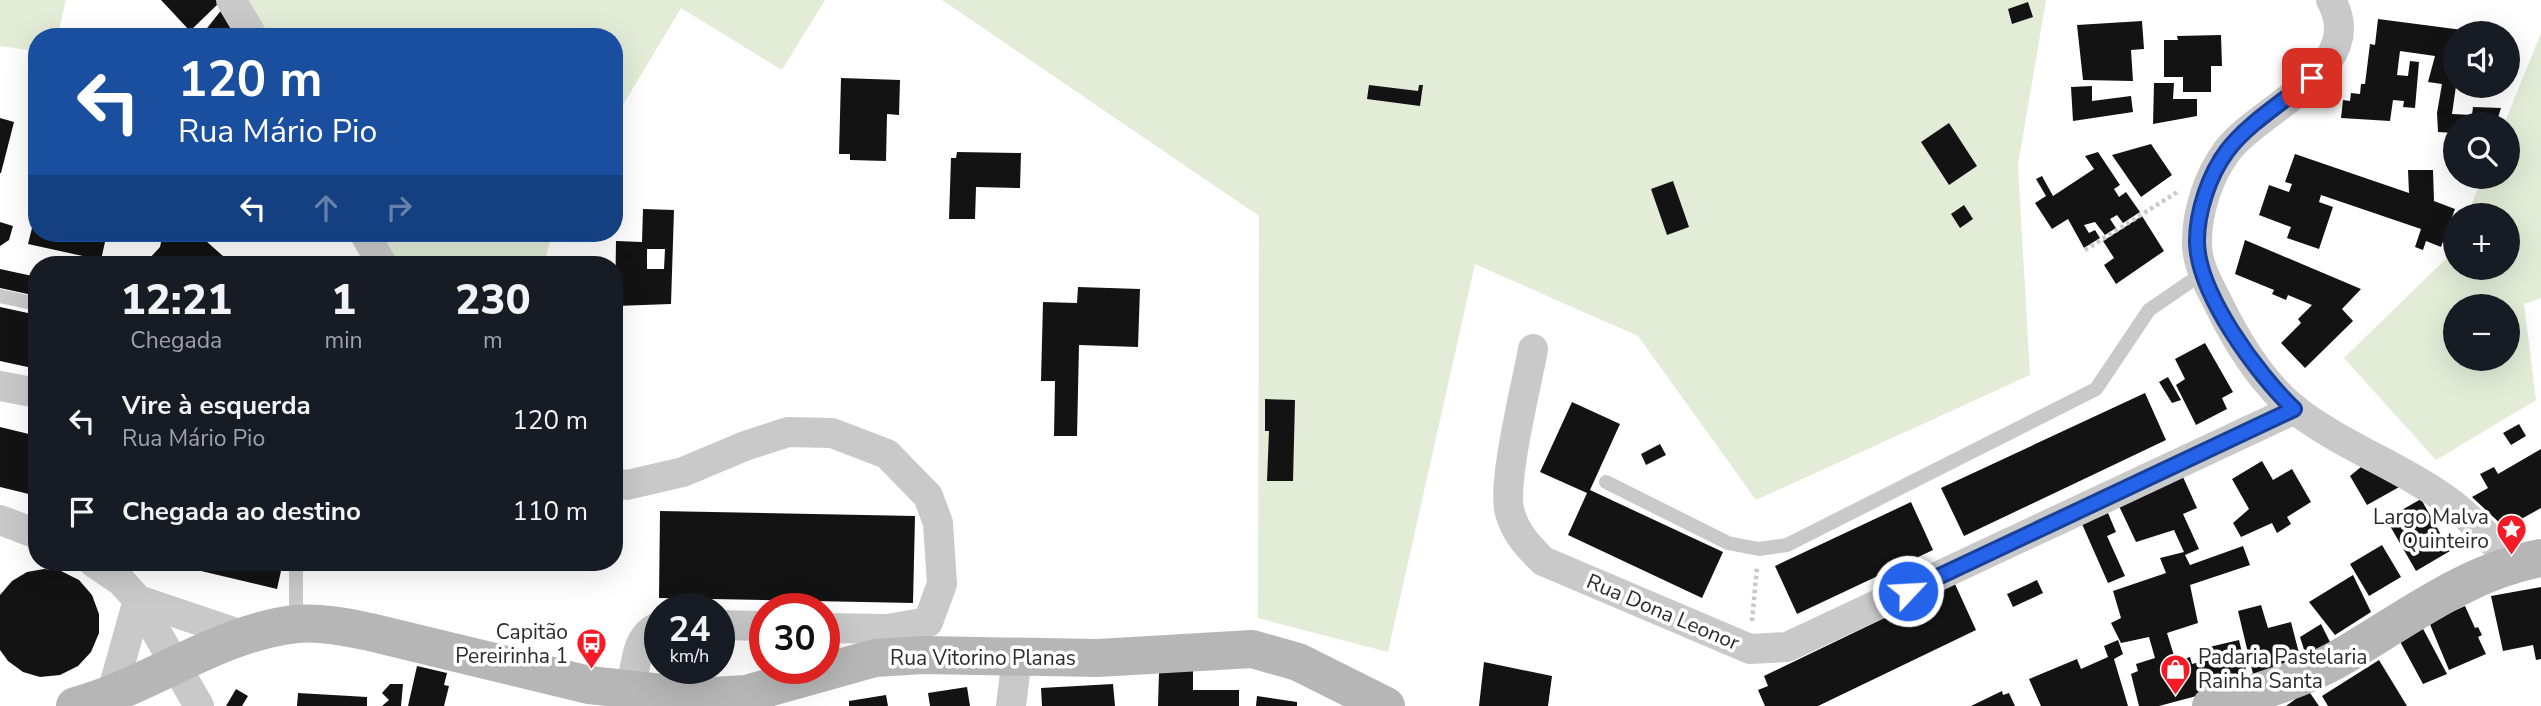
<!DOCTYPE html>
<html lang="pt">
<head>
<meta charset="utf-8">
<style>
	:root { --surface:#171b24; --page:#20242c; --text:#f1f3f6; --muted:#9ea1a6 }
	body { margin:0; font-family:"Nunito Sans",sans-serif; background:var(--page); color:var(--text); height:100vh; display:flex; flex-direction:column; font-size:26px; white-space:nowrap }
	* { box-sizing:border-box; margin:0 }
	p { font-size:23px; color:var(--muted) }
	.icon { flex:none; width:38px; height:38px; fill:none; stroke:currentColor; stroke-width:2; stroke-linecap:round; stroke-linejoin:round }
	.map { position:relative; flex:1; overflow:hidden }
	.drawer { position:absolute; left:28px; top:256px; width:595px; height:315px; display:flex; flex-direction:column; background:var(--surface); border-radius:28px; box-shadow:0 7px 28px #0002 }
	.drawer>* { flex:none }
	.banner { position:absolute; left:28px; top:28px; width:595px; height:214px; border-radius:28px; box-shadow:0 7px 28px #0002; background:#1a4fa0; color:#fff; overflow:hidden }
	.tools { position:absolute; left:2443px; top:21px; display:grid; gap:14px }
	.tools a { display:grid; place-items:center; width:77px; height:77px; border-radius:50%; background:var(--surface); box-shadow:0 7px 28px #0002; font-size:35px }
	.speed { position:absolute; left:644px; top:593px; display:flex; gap:14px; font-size:35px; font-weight:700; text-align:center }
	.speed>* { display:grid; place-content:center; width:91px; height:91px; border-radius:50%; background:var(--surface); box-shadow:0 7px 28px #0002; line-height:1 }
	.speed small { font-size:18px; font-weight:400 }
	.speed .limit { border:10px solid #d22; background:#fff; color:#111 }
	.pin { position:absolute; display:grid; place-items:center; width:60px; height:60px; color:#fff; margin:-30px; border-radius:14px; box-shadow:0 4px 10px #0006 }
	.me { position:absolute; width:77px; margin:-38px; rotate:65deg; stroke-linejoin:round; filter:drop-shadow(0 0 5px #0008) }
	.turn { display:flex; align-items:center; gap:24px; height:147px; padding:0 35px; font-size:32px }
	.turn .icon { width:91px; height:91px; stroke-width:2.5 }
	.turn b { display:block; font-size:49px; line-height:60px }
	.lanes { display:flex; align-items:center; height:66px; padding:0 35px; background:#0003; justify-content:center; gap:35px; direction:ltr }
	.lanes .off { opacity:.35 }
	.eta { display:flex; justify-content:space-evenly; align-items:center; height:119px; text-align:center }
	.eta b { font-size:42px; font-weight:800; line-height:49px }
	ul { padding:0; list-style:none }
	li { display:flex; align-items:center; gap:21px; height:91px; padding:0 35px }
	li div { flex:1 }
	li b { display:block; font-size:26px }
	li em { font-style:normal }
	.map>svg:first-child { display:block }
	.green { fill:#e2ecd7; fill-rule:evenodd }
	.building { fill:#131313; fill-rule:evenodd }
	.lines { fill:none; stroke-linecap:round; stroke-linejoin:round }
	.path { stroke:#c9c9c9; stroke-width:4.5; stroke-dasharray:3.5 3.5; stroke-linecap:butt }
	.lane { stroke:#c9c9c9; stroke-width:14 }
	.street { stroke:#c9c9c9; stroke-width:30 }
	.secondary { stroke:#b6b6b6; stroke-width:38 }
	.route-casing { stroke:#184099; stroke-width:18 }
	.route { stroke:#2563eb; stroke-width:12 }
	.labels { text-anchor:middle; stroke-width:7; stroke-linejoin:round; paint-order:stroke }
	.poi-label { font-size:21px; fill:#2c2c2c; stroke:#fff; text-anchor:end }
	.street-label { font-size:21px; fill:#2c2c2c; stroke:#fff }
</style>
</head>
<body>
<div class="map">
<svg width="2541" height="706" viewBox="0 0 2541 706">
	<rect width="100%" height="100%" fill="#fff"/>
	<!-- green -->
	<g class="green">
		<path d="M 0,0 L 66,0 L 59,29 L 48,37 L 37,37 L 37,44 L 28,50 L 0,46 Z"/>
		<path d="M 247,0 L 825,0 L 782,70 L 681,8 L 614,120 L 614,37 L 268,37 Z"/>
		<path d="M 942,0 L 2046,0 L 2018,165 L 2030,375 L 1756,500 L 1638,336 L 1475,264 L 1388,652 L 1258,618 L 1259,216 Z"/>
		<path d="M 2541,33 L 2541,298 L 2524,304 L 2536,400 L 2436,460 L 2344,358 L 2452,253 L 2455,245 L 2455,268 L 2508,268 L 2508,215 L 2467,215 L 2483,177 L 2508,177 L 2508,124 L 2504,124 ZM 2508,306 L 2508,359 L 2455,359 L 2455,306 Z"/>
		<path d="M 379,233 L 552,233 L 544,264 L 397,264 Z"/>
	</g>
	<!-- building -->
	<g class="building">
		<path d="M 161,0 L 216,0 L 219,3 L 190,31 Z"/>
		<path d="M 2028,2 L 2033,17 L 2012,24 L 2008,9 Z"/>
		<path d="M 223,8 L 238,37 L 200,37 Z"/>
		<path d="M 2378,19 L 2478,32 L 2455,33 L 2456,86 L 2452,114 L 2472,115 L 2473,107 L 2501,108 L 2496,124 L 2455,124 L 2455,133 L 2438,132 L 2437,113 L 2442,84 L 2428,82 L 2435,56 L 2400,51 L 2397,75 L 2408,76 L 2410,61 L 2419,62 L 2415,108 L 2403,107 L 2404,101 L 2393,100 L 2390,121 L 2341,118 L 2343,100 L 2350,101 L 2351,93 L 2360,94 L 2361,84 L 2365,84 L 2370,44 L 2375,45 Z"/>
		<path d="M 2142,21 L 2144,49 L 2131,50 L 2133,81 L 2083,80 L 2077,25 Z"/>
		<path d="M 2221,35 L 2222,66 L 2211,66 L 2211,92 L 2183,92 L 2183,77 L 2164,77 L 2164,40 L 2178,40 L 2177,36 Z"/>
		<path d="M 841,78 L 900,80 L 899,115 L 887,114 L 886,161 L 850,160 L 850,154 L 839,154 Z"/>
		<path d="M 2154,83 L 2174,83 L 2173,99 L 2197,99 L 2197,116 L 2153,124 Z"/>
		<path d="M 1369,85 L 1418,91 L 1419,85 L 1423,85 L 1420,106 L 1367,99 Z"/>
		<path d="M 2092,86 L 2092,101 L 2131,96 L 2133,112 L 2073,121 L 2071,87 Z"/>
		<path d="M 0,118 L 14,122 L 1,173 L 0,173 Z"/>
		<path d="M 1949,123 L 1977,166 L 1949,185 L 1921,142 Z"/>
		<path d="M 2151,144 L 2172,175 L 2141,197 L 2112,155 Z"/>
		<path d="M 957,152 L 1021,153 L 1020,188 L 976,187 L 975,219 L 949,219 L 951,158 L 956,158 Z"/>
		<path d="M 2098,152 L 2120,185 L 2114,189 L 2119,197 L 2126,192 L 2140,212 L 2123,223 L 2117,215 L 2110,219 L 2116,228 L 2105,235 L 2095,222 L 2084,225 L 2089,233 L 2095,230 L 2100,238 L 2084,248 L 2068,219 L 2052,229 L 2035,203 L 2046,196 L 2036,179 L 2042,176 L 2053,196 L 2094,169 L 2085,156 Z"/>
		<path d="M 2295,154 L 2409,193 L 2408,170 L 2433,170 L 2434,201 L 2455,209 L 2441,247 L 2426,241 L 2423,250 L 2415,247 L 2421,229 L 2321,195 L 2319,202 L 2333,207 L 2319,249 L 2287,238 L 2291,227 L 2259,215 L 2269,185 L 2289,192 L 2292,184 L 2285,182 Z"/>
		<path d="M 1673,181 L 1689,227 L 1667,235 L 1651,189 Z"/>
		<path d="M 1964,205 L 1973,219 L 1960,228 L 1951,214 Z"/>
		<path d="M 643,209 L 674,210 L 671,304 L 615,306 L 616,241 L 642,242 ZM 647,249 L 665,249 L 664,269 L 647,269 Z"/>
		<path d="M 36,212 L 37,233 L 107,233 L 101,260 L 28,244 Z"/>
		<path d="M 2142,216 L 2164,251 L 2116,284 L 2104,265 L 2114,258 L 2103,241 Z"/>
		<path d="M 0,222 L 13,226 L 9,240 L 0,246 Z"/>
		<path d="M 163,233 L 197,233 L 232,264 L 152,264 L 148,260 L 160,247 Z"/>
		<path d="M 2245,240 L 2361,289 L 2342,309 L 2353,321 L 2305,368 L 2281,343 L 2301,323 L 2298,319 L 2312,305 L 2288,295 L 2286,300 L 2272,294 L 2274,290 L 2235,274 Z"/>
		<path d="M 0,269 L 37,277 L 37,296 L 0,288 Z"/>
		<path d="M 1078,287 L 1140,289 L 1138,347 L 1079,345 L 1077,436 L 1054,436 L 1055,381 L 1041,381 L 1043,302 L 1077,303 Z"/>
		<path d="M 0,307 L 37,315 L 37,369 L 0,361 Z"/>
		<path d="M 2205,343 L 2233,392 L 2222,398 L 2227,409 L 2196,425 L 2176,385 L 2185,379 L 2175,359 Z"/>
		<path d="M 2168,377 L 2181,400 L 2172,403 L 2159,382 Z"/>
		<path d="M 2145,393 L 2166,440 L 1964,536 L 1941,488 Z"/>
		<path d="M 1265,399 L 1295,400 L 1293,481 L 1267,481 L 1269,431 L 1265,431 Z"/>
		<path d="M 1572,402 L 1620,424 L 1590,490 L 1723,552 L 1702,598 L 1568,535 L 1587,493 L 1540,472 Z"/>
		<path d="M 2519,424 L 2526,436 L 2511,445 L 2503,433 Z"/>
		<path d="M 0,427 L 37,436 L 37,496 L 0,487 Z"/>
		<path d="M 1660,444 L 1666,455 L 1646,465 L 1641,454 Z"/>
		<path d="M 2541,449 L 2541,508 L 2505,528 L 2472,497 L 2488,488 L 2480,474 L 2494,467 L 2498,474 Z"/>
		<path d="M 2262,461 L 2273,480 L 2292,469 L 2311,502 L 2287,517 L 2291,524 L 2277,533 L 2272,523 L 2241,537 L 2233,523 L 2249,509 L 2232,479 Z"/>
		<path d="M 2361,467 L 2401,486 L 2367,505 L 2350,476 Z"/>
		<path d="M 2183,477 L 2197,508 L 2183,514 L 2199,549 L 2185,555 L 2190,565 L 2243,546 L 2250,565 L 2190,585 L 2198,623 L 2167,633 L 2176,662 L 2190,657 L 2192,664 L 2207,660 L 2205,648 L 2239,640 L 2249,682 L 2159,706 L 2139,706 L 2131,674 L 2138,671 L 2136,664 L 2155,658 L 2149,637 L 2121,643 L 2111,623 L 2121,618 L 2113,591 L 2166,573 L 2160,558 L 2184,552 L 2174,530 L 2136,542 L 2119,506 Z"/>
		<path d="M 2421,499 L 2450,551 L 2416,571 L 2386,519 Z"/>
		<path d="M 1911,502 L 1933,550 L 1797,614 L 1775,566 Z"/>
		<path d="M 660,511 L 915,516 L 913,603 L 659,598 Z"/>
		<path d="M 2108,513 L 2116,532 L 2107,536 L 2125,576 L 2108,583 L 2082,524 Z"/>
		<path d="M 2382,545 L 2401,577 L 2369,596 L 2350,564 Z"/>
		<path d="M 163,562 L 283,562 L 277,589 Z"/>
		<path d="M 44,569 L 61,571 L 79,580 L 92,595 L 99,614 L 99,633 L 91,652 L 78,666 L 60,675 L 40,677 L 23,672 L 8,661 L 0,650 L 0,595 L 12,581 L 27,572 Z"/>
		<path d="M 2353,575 L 2371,612 L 2335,635 L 2309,602 Z"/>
		<path d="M 2037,580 L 2043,593 L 2013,607 L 2007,594 Z"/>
		<path d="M 1955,584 L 1976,630 L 1818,706 L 1765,706 L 1758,690 L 1768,686 L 1764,676 Z"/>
		<path d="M 2541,587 L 2541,659 L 2536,660 L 2533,645 L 2503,651 L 2491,596 Z"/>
		<path d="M 2261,605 L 2268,628 L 2291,622 L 2301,661 L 2253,674 L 2238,611 Z"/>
		<path d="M 2465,606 L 2475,628 L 2478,627 L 2482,635 L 2478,637 L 2486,654 L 2449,670 L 2429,622 Z"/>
		<path d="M 2420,623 L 2447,674 L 2423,684 L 2397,636 Z"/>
		<path d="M 2321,624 L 2333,648 L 2307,659 L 2300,637 Z"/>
		<path d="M 2118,640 L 2123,654 L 2114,659 L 2128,706 L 2041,706 L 2029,679 L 2077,659 L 2081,669 L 2108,657 L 2104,646 Z"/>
		<path d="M 2379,660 L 2407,706 L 2328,706 L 2322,696 Z"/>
		<path d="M 1484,662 L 1552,676 L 1548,706 L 1479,706 Z"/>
		<path d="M 417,666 L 447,673 L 444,685 L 449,686 L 444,706 L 408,706 Z"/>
		<path d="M 1193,666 L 1193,690 L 1239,690 L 1239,706 L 1158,706 L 1159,673 Z"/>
		<path d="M 390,684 L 403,684 L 401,706 L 382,706 L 389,700 L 382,693 Z"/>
		<path d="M 1113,684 L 1115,706 L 1042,706 L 1041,688 Z"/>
		<path d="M 967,687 L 970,706 L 930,706 L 928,693 Z"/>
		<path d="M 236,689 L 248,696 L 242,706 L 226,706 Z"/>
		<path d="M 2308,690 L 2319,706 L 2286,706 Z"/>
		<path d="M 2002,691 L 2003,695 L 2009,693 L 2015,706 L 1971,706 Z"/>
		<path d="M 298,693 L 367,697 L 367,706 L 297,706 Z"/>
		<path d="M 886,695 L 888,706 L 849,706 L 849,701 Z"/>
		<path d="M 1257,696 L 1297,702 L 1297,706 L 1256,706 Z"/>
	</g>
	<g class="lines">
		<!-- path -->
		<g class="path">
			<path d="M 2085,250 L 2179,191"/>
			<path d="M 1752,621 L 1757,567"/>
		</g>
		<!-- lane -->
		<g class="lane">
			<path d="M 0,296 L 37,304"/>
			<path d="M 1606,482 L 1728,543 L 1759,549 L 1787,545 L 2096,389 L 2149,310 L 2203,273"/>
			<path d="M 296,623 L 296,562"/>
		</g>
		<!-- street -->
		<g class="street">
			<path d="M 231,0 L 253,37"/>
			<path d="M 2331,0 C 2369,69 2260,107 2227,151 C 2209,175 2197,211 2197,241 C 2196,264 2209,285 2219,305 C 2237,342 2261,381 2293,408 C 2341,446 2403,467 2452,504 C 2474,521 2494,544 2514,563"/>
			<path d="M 364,233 L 382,264"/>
			<path d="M 1533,349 C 1527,384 1501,485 1510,513 C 1516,534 1528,546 1543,561 L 1750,649 L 1787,647 L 2295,409"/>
			<path d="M 0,386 L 37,393"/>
			<path d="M 614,483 L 627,485 L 683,472 L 745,446 L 788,432 L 832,433 L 887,454 L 928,496 L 938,523 L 942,584 L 928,622 L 888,629 L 824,628"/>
			<path d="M 0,520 L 37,534"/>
			<path d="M 93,562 L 121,581 L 138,600 L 245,636"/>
			<path d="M 138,600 L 199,706"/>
			<path d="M 719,625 L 765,626"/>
			<path d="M 631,690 C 636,666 635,635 660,626"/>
			<path d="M 111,696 L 138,600"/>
			<path d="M 1011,706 L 1017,657"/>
		</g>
		<!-- secondary -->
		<g class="secondary">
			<path d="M 75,706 C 150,686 217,633 296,624 C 321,622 346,627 370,632 L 589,685 L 698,697 L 746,694 L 875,658 L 923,655 L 1098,658 L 1252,649 L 1298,662 L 1386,706"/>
			<path d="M 2211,706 C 2252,694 2298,681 2336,660 C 2403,622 2464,572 2541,558"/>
		</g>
	</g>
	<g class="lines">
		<defs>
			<path id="route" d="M 1908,591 L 2294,409 C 2258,375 2197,293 2197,241 C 2197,212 2209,175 2227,151 C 2248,123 2285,101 2312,78"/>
		</defs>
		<!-- route casing -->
		<use href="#route" class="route-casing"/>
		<!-- route -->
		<use href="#route" class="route"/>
	</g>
	<!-- icons -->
	<defs>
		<symbol id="sight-pin" viewBox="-11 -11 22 30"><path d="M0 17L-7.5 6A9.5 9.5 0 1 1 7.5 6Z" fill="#f71a27" stroke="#fff"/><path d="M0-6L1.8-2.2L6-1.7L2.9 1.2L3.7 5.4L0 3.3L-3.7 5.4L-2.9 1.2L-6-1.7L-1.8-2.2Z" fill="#fff"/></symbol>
		<symbol id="bus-pin" viewBox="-11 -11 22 30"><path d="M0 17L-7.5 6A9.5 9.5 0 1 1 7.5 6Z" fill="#f71a27" stroke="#fff"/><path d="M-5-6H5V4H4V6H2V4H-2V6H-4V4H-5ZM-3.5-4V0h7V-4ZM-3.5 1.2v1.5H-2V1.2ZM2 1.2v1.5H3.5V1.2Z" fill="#fff"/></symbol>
		<symbol id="shop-pin" viewBox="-11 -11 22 30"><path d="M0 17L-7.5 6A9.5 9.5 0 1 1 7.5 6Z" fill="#f71a27" stroke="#fff"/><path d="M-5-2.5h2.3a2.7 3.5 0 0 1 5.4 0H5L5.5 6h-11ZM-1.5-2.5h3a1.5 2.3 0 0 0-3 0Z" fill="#fff"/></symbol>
	</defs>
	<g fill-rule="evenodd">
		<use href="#sight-pin" x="2494" y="512" width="35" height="47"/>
		<use href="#bus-pin" x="574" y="626" width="35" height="47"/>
		<use href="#shop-pin" x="2158" y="652" width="35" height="47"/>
	</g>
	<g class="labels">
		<!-- poi labels -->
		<g class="poi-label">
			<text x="2489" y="524">Largo Malva<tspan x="2489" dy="24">Quinteiro</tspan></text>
			<text x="568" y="639">Capitão<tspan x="568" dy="24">Pereirinha 1</tspan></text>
			<text x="2198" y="664" text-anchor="start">Padaria Pastelaria<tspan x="2198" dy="24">Rainha Santa</tspan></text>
		</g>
		<!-- street labels -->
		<g class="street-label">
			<text transform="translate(1663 612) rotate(23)" y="7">Rua Dona Leonor</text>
			<text x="983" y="665">Rua Vitorino Planas</text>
		</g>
	</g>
</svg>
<div class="tools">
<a><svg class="icon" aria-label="sound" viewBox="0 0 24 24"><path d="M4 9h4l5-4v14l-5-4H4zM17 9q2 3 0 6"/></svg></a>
<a><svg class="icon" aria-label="search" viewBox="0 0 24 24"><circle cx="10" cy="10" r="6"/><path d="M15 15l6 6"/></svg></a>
<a>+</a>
<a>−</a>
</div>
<div class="speed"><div>24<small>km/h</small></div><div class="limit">30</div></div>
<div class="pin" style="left:2312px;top:78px;background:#d93025"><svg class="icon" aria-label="arrive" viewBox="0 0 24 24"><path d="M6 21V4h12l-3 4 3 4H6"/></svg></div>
<svg class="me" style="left:1908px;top:591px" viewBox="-20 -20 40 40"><circle r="17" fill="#2563eb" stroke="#fff" stroke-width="3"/><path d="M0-11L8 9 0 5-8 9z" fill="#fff"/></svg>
<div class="banner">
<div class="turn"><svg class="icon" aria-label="left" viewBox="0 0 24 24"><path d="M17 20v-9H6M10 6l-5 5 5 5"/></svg><div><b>120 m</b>Rua Mário Pio</div></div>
<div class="lanes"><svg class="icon" aria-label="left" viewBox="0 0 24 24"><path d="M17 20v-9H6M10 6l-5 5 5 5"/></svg><svg class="icon off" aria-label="ahead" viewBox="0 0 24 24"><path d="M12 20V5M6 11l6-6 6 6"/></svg><svg class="icon off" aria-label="right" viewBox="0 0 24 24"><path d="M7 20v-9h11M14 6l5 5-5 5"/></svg></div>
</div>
<section class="drawer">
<div class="eta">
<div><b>12:21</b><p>Chegada</p></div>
<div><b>1</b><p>min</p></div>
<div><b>230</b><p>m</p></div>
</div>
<ul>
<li><svg class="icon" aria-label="left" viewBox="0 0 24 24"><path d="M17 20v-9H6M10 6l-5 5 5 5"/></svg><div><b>Vire à esquerda</b><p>Rua Mário Pio</p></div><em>120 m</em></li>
<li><svg class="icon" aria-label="arrive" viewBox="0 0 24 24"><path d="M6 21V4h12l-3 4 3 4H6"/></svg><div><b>Chegada ao destino</b></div><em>110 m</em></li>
</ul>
</section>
</div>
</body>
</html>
